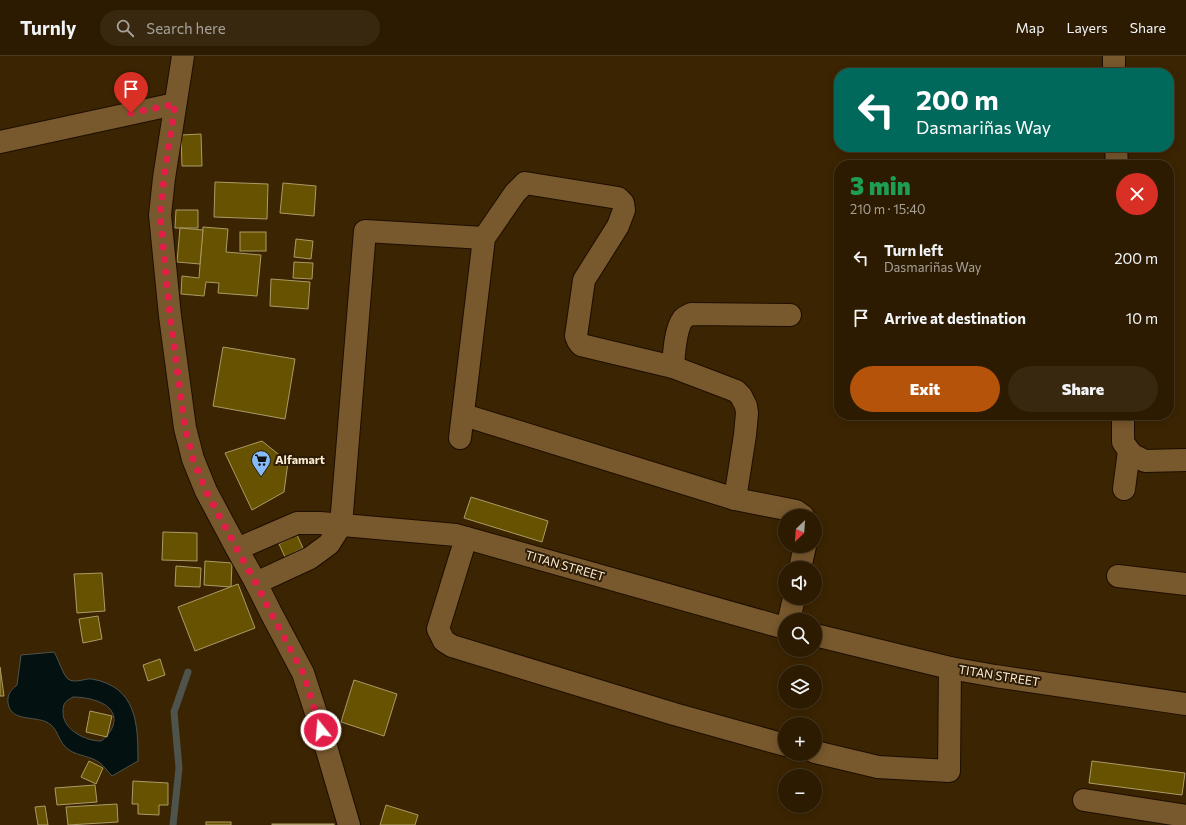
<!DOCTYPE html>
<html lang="en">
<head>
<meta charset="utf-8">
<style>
	:root { --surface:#2c1b01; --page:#382810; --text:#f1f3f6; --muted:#a6a199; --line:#483923; --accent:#b45309 }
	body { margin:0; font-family:Commissioner,sans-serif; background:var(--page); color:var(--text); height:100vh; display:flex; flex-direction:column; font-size:15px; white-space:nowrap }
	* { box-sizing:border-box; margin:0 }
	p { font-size:13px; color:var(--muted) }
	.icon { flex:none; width:22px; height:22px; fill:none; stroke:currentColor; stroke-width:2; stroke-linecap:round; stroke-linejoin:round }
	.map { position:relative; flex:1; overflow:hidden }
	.sheet { position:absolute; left:834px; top:104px; width:340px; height:260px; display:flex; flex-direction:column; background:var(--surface); border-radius:16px; box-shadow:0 2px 10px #0003,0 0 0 1px var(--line) }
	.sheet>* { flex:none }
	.banner { position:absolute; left:834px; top:12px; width:340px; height:84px; border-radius:16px; box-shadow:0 2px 10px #0003,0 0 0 1px var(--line); background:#00695c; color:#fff; overflow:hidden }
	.needle { width:26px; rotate:205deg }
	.buttons { position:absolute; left:778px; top:453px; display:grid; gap:8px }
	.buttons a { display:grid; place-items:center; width:44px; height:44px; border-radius:50%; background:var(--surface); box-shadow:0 2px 10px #0003,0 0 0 1px var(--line); font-size:20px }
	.pin { position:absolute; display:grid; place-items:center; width:34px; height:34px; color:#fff; margin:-41px -17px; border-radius:50% 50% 50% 0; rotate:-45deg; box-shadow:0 0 4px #0007 }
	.pin .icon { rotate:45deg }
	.me { position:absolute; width:44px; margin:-22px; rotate:343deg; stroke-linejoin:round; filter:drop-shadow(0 0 3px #0008) }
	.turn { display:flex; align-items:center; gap:14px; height:84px; padding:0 16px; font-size:18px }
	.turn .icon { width:52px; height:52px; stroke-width:2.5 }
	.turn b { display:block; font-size:28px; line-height:34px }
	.round { display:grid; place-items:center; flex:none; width:42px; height:42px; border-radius:21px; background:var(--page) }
	.headline { display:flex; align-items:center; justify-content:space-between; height:68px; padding:0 16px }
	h1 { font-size:24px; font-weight:800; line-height:30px; color:#1e9e55 }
	.button { display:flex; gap:8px; margin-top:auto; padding:8px 16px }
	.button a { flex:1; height:46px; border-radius:24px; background:var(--accent); color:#fff; font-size:16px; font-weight:800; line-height:46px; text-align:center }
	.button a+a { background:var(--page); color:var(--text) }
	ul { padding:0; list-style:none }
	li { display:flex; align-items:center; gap:12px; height:60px; padding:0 16px }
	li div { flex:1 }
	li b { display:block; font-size:15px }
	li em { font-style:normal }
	header { display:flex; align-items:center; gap:24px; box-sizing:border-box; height:56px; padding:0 20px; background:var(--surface); border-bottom:1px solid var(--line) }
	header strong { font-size:19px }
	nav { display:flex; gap:22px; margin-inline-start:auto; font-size:14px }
	.search { width:280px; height:36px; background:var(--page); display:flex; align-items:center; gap:10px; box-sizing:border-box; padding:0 14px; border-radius:22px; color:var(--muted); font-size:15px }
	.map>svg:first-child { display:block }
	.water { fill:#031211; stroke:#4e534c; fill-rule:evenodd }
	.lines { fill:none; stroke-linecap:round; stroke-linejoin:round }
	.stream { stroke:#4e534c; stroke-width:7 }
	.building { fill:#665200; stroke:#ab9b66 }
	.minor-casing { stroke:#1d0e00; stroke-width:24 }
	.minor { stroke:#78582d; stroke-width:22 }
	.route { stroke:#e11d48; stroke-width:7; stroke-dasharray:0 12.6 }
	.labels { text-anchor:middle; stroke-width:4; stroke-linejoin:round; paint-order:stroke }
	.poi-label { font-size:12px; font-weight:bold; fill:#fdebd4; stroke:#2c1c05; text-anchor:start }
	.street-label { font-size:12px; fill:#fdebd4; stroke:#2c1c05 }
</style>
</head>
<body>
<header>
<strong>Turnly</strong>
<div class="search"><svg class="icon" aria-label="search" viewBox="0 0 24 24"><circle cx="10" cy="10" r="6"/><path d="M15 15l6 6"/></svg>Search here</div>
<nav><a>Map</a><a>Layers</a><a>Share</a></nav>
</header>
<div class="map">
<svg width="1186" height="769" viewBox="0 0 1186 769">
	<rect width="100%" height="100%" fill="#3b2401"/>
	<!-- water -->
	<path class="water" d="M 54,596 C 58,602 63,619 68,623 C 75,628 85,622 92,623 C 137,631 138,668 138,705 L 112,720 C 108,716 104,710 100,707 C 91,700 78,700 69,694 C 58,686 59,676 51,669 C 39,658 11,668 8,647 C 7,638 11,634 17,629 L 21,599 ZM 73,641 C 84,641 101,644 109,652 C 120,663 111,678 101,685 C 86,685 62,674 63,655 C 63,647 66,645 73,641 Z"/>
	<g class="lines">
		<!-- stream -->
		<path class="stream" d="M 173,769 L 179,712 L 174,656 L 188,616"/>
	</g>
	<!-- building -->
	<g class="building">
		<path d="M 201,78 L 202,110 L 182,110 L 181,79 Z"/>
		<path d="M 215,126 L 268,128 L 267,163 L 214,161 Z"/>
		<path d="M 283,127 L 316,130 L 314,160 L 280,157 Z"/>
		<path d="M 176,154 L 198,154 L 198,172 L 175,172 Z"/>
		<path d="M 203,171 L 228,173 L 226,196 L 261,199 L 257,240 L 218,237 L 219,227 L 206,226 L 204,240 L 181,238 L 182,220 L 199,222 Z"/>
		<path d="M 180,172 L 203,174 L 200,208 L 177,206 Z"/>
		<rect x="240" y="176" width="26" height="19"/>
		<path d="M 296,183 L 313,185 L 311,203 L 294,201 Z"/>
		<path d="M 294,206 L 313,207 L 312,223 L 293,222 Z"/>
		<path d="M 271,223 L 310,226 L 308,253 L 270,250 Z"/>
		<path d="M 223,291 L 295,303 L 285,363 L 213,350 Z"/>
		<path d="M 262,385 L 288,406 L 284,436 L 252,454 L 225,397 Z"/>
		<path d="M 471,441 L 548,465 L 542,486 L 464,462 Z"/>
		<path d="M 163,476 L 197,477 L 197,505 L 162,504 Z"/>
		<path d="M 297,479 L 303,492 L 285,501 L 279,488 Z"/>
		<path d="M 205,505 L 232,507 L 231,531 L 204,529 Z"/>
		<path d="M 176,510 L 201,512 L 200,531 L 175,530 Z"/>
		<path d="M 102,517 L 105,555 L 77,557 L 74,518 Z"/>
		<path d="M 238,528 L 255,572 L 195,595 L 178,551 Z"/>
		<path d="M 98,560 L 102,583 L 83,587 L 79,563 Z"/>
		<path d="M 160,603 L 165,619 L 148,625 L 143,609 Z"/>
		<path d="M 0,611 L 4,640 L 0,640 Z"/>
		<path d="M 354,624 L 397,638 L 384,680 L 341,666 Z"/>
		<path d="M 90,655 L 112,660 L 107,681 L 86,676 Z"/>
		<path d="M 89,705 L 103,712 L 96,728 L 81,721 Z"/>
		<path d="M 1092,705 L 1185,717 L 1182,739 L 1089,727 Z"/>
		<path d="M 133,725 L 168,727 L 168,749 L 159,749 L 159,759 L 138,758 L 138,748 L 132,748 Z"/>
		<path d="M 95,729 L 97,746 L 57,749 L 55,732 Z"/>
		<path d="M 117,748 L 118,766 L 68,769 L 66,751 Z"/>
		<path d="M 386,749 L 418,759 L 415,769 L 380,769 Z"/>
		<path d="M 45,750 L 48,769 L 38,769 L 35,751 Z"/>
		<rect x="206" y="766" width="25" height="3"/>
		<rect x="272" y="768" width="62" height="1"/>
	</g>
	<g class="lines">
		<defs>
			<g id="minor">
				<path d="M 183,0 L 164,122 L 160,159 L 170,260 L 185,372 L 193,403 L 206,435 L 237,493 L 256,527 L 271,557 L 303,617 L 317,660 L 349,769"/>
				<path d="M 1114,0 L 1114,17"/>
				<path d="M 0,86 L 175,48"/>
				<path d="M 1116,91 L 1117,109"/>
				<path d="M 673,311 C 674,299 675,273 683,263 C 684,261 688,260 691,258 L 790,259"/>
				<path d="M 464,359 L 735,443 L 796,455 L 803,460"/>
				<path d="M 1123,359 L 1123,386 L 1129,395 L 1133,399 L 1145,405 L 1186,404"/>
				<path d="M 460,382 L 484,182 L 515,137 L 525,127 L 618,142 L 623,147 L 624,154 L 618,170 L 584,224 L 576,280 L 578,285 L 581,289 L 673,311 L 736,335 L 741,340 L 746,350 L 747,357 L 745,379 L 735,443"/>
				<path d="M 1124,433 L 1129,395"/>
				<path d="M 466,482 L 438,573 L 444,585 L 452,590 L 674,658 L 785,689"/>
				<path d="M 237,493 L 297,467 L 320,467 L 456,479 L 785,572"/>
				<path d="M 800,512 L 805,490"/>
				<path d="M 1118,520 L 1186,528"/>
				<path d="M 256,527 L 310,502 L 329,488 L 341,469 L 365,175 L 484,182"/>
				<path d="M 789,564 L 794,542"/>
				<path d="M 815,579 L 950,612 L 995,620 L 1186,648"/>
				<path d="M 815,696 L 878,711 L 949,715 L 950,612"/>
				<path d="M 1084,744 L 1186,760"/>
			</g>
		</defs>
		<!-- minor casing -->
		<use href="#minor" class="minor-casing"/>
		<!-- minor -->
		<use href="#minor" class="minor"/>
	</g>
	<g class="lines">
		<!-- route -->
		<path class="route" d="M 131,57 L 175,48 L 164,122 L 160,159 L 170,260 L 185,372 L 193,403 L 206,435 L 237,493 L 256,527 L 271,557 L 303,617 L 321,674"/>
	</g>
	<!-- icons -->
	<defs>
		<symbol id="supermarket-pin" viewBox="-11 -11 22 30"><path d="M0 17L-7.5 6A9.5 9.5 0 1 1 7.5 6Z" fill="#85bbfb" stroke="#2c1c05"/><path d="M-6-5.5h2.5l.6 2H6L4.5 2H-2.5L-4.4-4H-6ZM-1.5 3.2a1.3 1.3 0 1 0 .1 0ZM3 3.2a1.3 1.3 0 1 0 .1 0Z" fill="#111"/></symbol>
	</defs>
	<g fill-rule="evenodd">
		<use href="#supermarket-pin" x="250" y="393" width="22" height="30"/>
	</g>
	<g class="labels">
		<!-- poi labels -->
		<g class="poi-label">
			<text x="275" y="408">Alfamart</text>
		</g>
		<!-- street labels -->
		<g class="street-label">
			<text transform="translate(565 510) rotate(16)" y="4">TITAN STREET</text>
			<text transform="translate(999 620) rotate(9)" y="4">TITAN STREET</text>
		</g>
	</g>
</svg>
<div class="buttons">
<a><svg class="needle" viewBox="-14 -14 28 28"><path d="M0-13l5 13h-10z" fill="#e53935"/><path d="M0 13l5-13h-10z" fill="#a6a199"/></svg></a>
<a><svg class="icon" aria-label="sound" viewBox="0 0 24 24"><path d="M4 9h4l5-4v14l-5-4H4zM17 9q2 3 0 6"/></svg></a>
<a><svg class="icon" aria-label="search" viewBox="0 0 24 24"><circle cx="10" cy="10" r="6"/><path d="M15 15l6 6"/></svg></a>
<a><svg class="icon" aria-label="layers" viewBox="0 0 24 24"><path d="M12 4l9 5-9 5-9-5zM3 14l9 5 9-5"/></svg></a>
<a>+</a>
<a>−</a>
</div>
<div class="pin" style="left:131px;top:57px;background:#d93025"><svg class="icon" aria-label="arrive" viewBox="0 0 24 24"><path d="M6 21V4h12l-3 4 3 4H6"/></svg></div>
<svg class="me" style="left:321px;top:674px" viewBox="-20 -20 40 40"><circle r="17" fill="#e11d48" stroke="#fff" stroke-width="3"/><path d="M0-11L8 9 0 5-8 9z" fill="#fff"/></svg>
<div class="banner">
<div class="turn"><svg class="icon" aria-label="left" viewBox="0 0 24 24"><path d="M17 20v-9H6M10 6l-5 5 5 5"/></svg><div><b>200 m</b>Dasmariñas Way</div></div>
</div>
<section class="sheet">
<div class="headline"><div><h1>3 min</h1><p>210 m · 15:40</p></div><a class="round" style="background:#d93025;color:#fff"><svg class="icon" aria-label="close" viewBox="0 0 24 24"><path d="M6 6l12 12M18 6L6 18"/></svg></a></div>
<ul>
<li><svg class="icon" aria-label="left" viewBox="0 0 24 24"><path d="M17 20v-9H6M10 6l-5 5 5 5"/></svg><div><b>Turn left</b><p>Dasmariñas Way</p></div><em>200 m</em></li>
<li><svg class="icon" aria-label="arrive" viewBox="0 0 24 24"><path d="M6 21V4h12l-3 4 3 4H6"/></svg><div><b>Arrive at destination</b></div><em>10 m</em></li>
</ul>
<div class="button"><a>Exit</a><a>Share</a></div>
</section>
</div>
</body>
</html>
